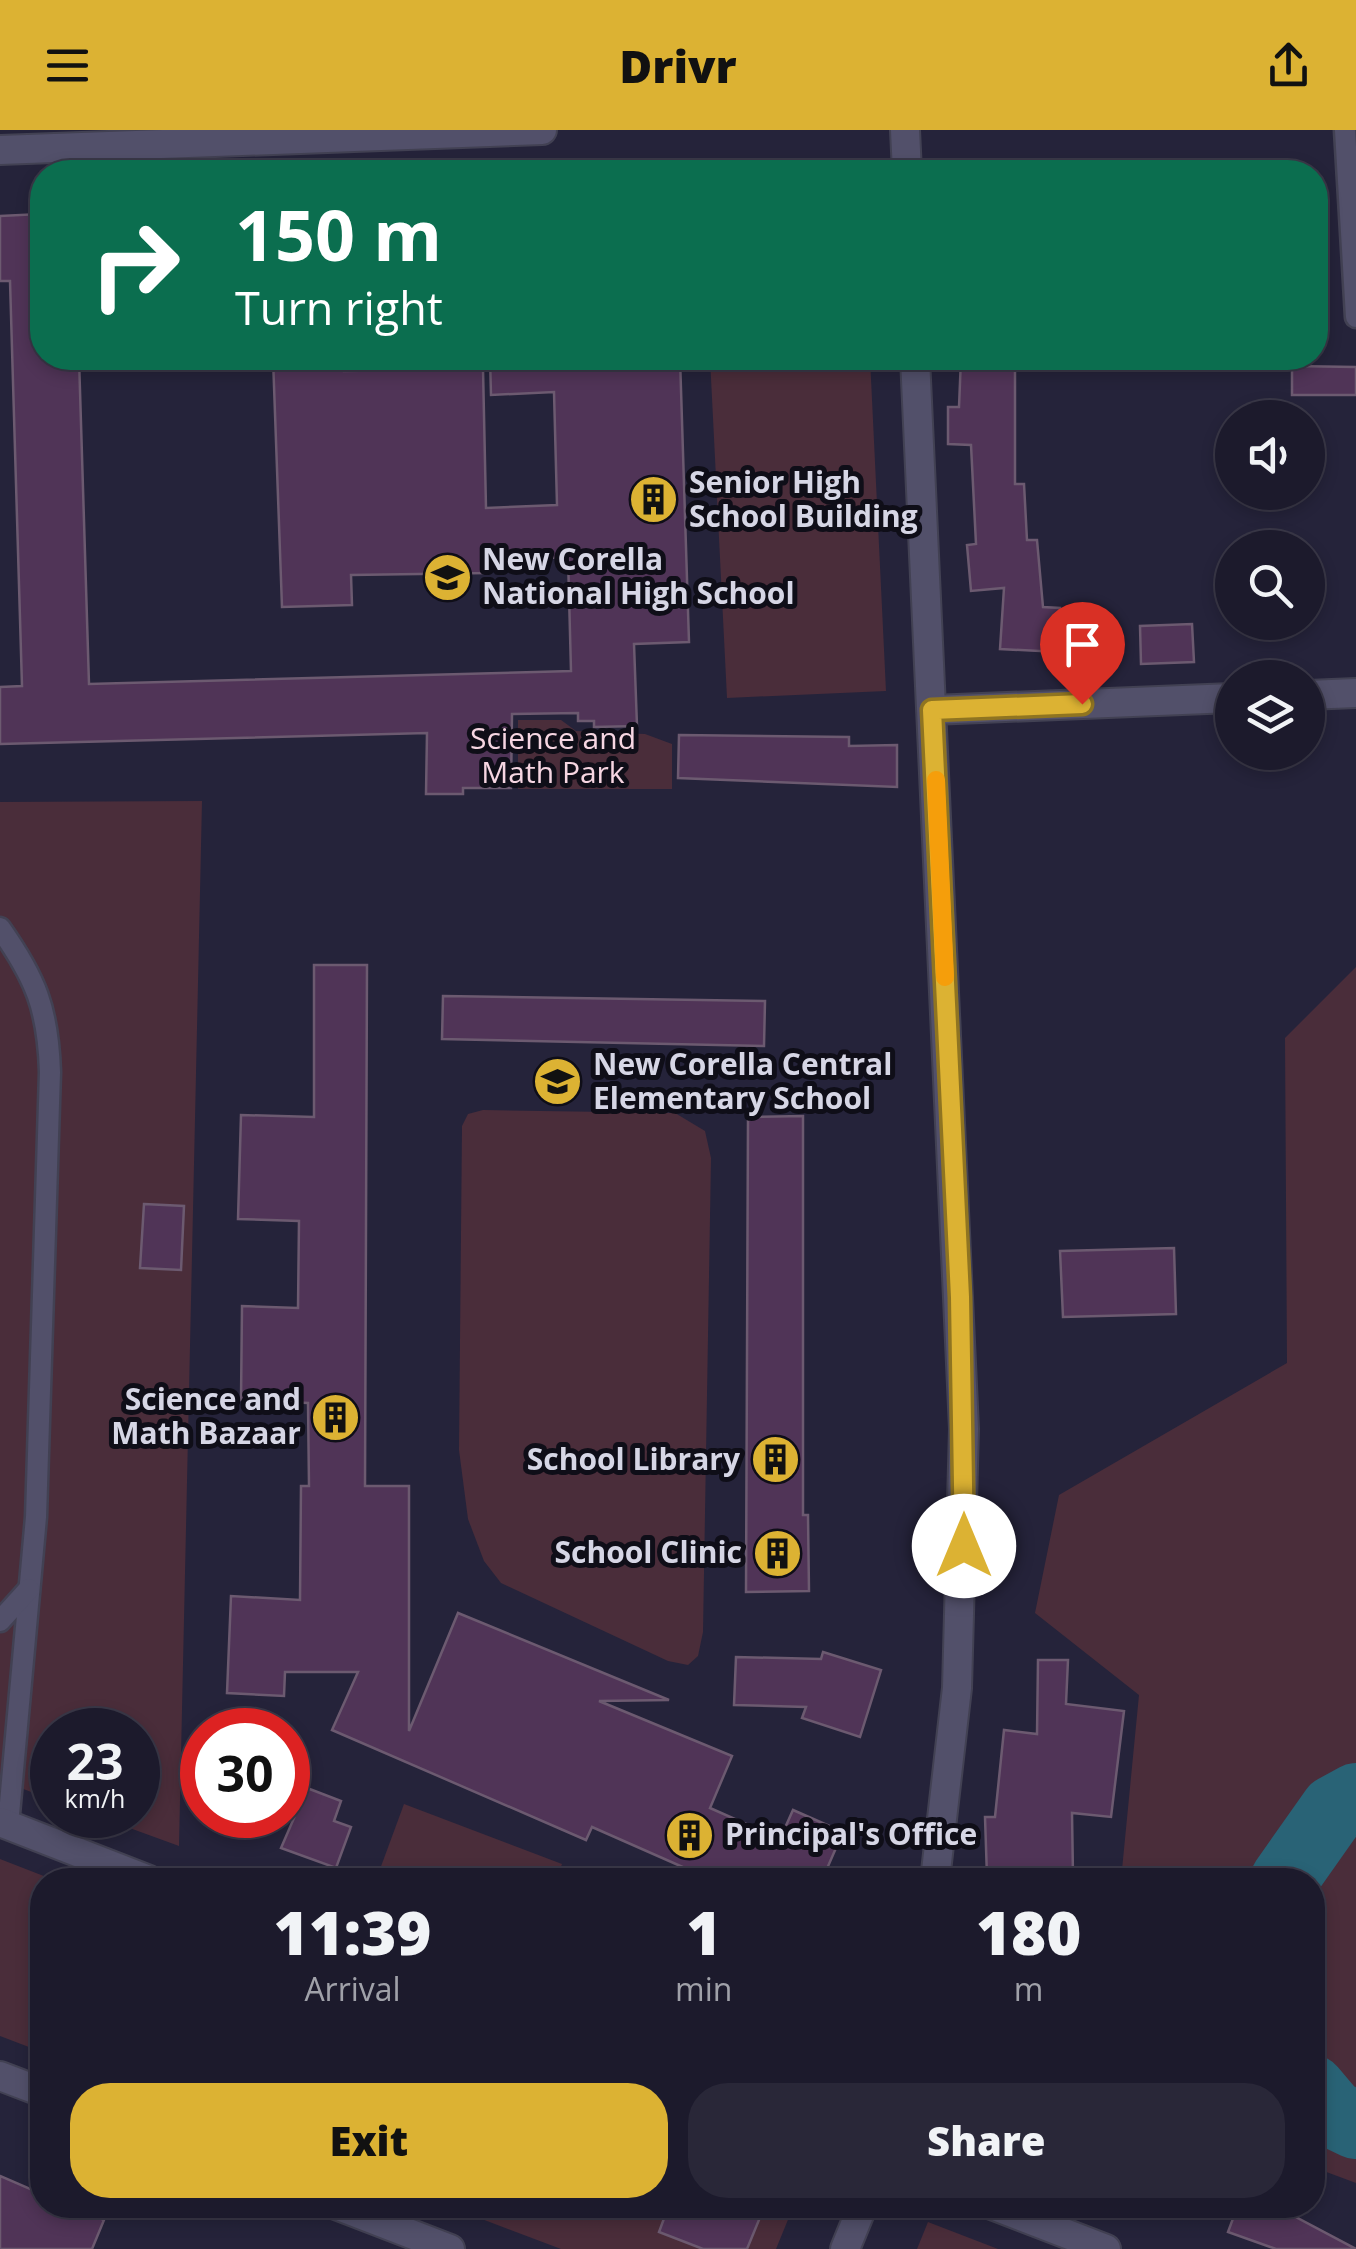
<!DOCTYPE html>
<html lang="en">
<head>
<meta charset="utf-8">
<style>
	:root { --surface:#1c1a2c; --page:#292738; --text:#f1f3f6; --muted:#a0a1a9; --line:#3a3848; --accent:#dcb233 }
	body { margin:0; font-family:"Open Sans",sans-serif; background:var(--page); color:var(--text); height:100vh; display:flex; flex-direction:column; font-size:38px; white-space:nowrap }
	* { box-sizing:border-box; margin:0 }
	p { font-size:32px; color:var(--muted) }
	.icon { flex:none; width:55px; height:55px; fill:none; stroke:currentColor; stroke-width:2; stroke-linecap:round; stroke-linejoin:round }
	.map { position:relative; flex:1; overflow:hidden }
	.panel { position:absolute; left:30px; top:1738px; width:1295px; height:350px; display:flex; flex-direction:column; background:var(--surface); border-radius:40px; box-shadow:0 5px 15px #0003,0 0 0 2px var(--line) }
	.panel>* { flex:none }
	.banner { position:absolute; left:30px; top:30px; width:1298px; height:210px; border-radius:40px; box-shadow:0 5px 15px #0003,0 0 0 2px var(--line); background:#0b6e4f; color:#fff; overflow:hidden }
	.buttons { position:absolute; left:1215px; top:270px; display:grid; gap:20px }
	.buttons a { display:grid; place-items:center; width:110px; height:110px; border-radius:50%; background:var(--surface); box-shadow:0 5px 15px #0003,0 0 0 2px var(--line); font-size:50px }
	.speed { position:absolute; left:30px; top:1578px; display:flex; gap:20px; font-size:50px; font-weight:700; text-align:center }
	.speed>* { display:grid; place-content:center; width:130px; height:130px; border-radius:50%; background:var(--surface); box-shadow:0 5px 15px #0003,0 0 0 2px var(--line); line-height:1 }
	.speed small { font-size:25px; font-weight:400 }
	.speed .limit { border:15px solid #d22; background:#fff; color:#111 }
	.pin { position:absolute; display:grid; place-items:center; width:85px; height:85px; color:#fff; margin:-102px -42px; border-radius:50% 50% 50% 0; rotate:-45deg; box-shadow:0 0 10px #0007 }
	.pin .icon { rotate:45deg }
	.me { position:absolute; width:110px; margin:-55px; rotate:0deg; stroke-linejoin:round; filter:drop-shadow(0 0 8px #0008) }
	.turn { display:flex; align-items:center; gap:35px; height:210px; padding:0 40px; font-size:45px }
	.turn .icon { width:130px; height:130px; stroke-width:2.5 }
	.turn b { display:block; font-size:70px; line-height:85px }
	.eta { display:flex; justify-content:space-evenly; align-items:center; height:170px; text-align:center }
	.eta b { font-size:60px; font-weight:800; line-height:70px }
	.action { display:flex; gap:20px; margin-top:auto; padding:20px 40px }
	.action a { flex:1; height:115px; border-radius:40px; background:var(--accent); color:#111; font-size:40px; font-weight:800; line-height:115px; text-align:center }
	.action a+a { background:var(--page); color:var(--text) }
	header { display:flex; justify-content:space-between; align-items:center; height:130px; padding:0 40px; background:var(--accent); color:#111; font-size:45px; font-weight:800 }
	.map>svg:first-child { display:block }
	.green { fill:#4a2d3a }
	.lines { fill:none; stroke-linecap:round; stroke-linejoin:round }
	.river { stroke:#296376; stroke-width:68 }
	.building { fill:#503457; stroke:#6c5a70; stroke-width:2.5 }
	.service-casing { stroke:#424153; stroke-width:25 }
	.minor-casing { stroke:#424153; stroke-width:32 }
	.tertiary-casing { stroke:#424153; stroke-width:32 }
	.secondary-casing { stroke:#424153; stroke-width:32 }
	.service { stroke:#52506a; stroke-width:20 }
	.minor { stroke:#52506a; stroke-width:28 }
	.tertiary { stroke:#52506a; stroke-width:28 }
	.secondary { stroke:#52506a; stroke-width:28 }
	.route-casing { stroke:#8f7421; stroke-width:25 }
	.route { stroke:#dcb233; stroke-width:18 }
	.slow { stroke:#f59e0b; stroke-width:18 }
	.labels { text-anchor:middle; stroke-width:10; stroke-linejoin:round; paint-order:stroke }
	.poi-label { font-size:30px; font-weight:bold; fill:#d6d6e5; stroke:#0f0e18; text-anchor:start }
	.park-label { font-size:30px; fill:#f6d6e2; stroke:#0f0e18 }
</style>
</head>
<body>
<header><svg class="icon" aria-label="menu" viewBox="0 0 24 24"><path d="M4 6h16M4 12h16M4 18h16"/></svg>Drivr<svg class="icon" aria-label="share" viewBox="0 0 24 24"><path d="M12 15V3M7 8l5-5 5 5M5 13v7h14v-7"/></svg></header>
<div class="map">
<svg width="1356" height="2119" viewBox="0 0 1356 2119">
	<rect width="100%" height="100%" fill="#25233a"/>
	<!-- green -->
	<g class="green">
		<path d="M 710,228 L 870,228 L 886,561 L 727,568 Z"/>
		<path d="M 518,590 L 561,590 L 576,601 L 645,604 L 672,614 L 672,659 L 518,659 Z"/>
		<path d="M 202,671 L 179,1716 L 94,1685 L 138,1685 L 138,1600 L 52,1600 L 52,1670 L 0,1650 L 0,672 Z"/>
		<path d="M 1356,837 L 1356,2053 L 1313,2037 L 1312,1750 L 1121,1750 L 1139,1565 L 1035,1483 L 1059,1365 L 1287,1233 L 1285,908 Z"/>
		<path d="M 483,980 L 675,983 L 705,1001 L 711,1028 L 703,1502 L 698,1526 L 688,1535 L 668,1531 L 501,1453 L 484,1431 L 468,1389 L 459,1320 L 462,996 L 468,984 Z"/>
		<path d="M 404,1674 L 562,1734 L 556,1750 L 376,1750 Z"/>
		<path d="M 0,1729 L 54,1750 L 42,1750 L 42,1922 L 0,1906 Z"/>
		<path d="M 445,2075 L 794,2075 L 776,2119 L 561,2119 Z"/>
		<path d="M 928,2092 L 998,2119 L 917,2119 Z"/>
	</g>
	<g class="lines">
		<!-- river -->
		<g class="river">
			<path d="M 1284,1750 L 1334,1679 L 1356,1667"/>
			<path d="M 1312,1959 L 1333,1984 L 1356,1995"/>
		</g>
	</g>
	<!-- building -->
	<g class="building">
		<path d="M 40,84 L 42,228 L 79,228 L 89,554 L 571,541 L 568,427 L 486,431 L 487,443 L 351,445 L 352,475 L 282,477 L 273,228 L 344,228 L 344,241 L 483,239 L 486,378 L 557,375 L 554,262 L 491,265 L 490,228 L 680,228 L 689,512 L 634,514 L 637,596 L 594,597 L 594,591 L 578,591 L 578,583 L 512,584 L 511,658 L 463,658 L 463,664 L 426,664 L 427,603 L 0,614 L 0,557 L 22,556 L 10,151 L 0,151 L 0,86 Z"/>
		<path d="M 961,228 L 1015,228 L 1015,354 L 1024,354 L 1027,410 L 1037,410 L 1043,477 L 1060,478 L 1058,522 L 1000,519 L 1004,458 L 971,461 L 967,415 L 976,414 L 971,315 L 948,314 L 948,277 L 959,277 Z"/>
		<path d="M 1292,236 L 1356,237 L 1356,265 L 1292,265 Z"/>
		<path d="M 1192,494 L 1194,532 L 1141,534 L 1140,496 Z"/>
		<path d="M 679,605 L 849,607 L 849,616 L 897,615 L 897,657 L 678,648 Z"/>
		<path d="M 314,835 L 367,835 L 365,1356 L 409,1356 L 409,1601 L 458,1483 L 669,1570 L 599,1571 L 732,1626 L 710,1678 L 780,1709 L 793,1680 L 843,1702 L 822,1750 L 712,1750 L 592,1697 L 586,1710 L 332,1600 L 358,1542 L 285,1542 L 284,1566 L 227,1563 L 231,1466 L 300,1470 L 301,1356 L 309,1356 L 308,1273 L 241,1270 L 242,1176 L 298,1178 L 299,1091 L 238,1089 L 241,985 L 314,987 Z"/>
		<path d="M 443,866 L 765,871 L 764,916 L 442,909 Z"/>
		<path d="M 803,986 L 803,1385 L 808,1385 L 809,1461 L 746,1462 L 748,987 Z"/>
		<path d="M 144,1074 L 184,1076 L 181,1140 L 140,1138 Z"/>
		<path d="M 1174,1118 L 1176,1184 L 1063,1187 L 1060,1121 Z"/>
		<path d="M 823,1522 L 881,1540 L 860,1607 L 802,1588 L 806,1577 L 734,1575 L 736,1527 L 821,1529 Z"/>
		<path d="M 1038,1530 L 1068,1530 L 1066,1574 L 1124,1581 L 1111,1687 L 1072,1683 L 1073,1746 L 987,1747 L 985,1687 L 995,1687 L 1004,1600 L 1037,1604 Z"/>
		<path d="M 307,1658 L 341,1671 L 334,1691 L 351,1697 L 336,1738 L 281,1718 Z"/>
		<path d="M 0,2046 L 42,2064 L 42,2075 L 70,2075 L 104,2090 L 92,2119 L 0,2119 Z"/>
		<path d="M 669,2075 L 736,2075 L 761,2085 L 747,2119 L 703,2119 L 659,2102 Z"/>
		<path d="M 1238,2075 L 1273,2075 L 1356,2119 L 1276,2119 L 1228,2102 Z"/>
	</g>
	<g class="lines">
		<defs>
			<g id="service">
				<path d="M 1345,0 L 1356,187"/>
				<path d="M 0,798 C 36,849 48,879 50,942 L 36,1387 L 8,1695"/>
				<path d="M 0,1491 L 29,1459"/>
			</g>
			<g id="minor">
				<path d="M 905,0 L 907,42"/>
				<path d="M 0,20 L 542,0"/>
				<path d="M 915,228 L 964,1299 L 957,1558 L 935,1750"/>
				<path d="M 1308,565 L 1356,563"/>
				<path d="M 932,580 L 1232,568"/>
			</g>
			<path id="tertiary" d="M 845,2119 L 863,2075"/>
			<g id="secondary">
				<path d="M 0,1692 L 149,1750"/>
				<path d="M 0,1946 L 42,1962"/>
				<path d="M 336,2075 L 450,2119"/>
				<path d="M 992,2075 L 1106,2119"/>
			</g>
		</defs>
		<!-- service casing -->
		<use href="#service" class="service-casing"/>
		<!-- minor casing -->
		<use href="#minor" class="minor-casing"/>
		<!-- tertiary casing -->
		<use href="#tertiary" class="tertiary-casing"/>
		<!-- secondary casing -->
		<use href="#secondary" class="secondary-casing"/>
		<!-- service -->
		<use href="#service" class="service"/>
		<!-- minor -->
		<use href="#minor" class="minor"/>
		<!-- tertiary -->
		<use href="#tertiary" class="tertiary"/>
		<!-- secondary -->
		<use href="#secondary" class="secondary"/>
	</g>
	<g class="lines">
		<defs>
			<path id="route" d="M 964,1416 L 960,1167 L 932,580 L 1082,574"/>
		</defs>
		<!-- route casing -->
		<use href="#route" class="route-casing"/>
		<!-- route -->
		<use href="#route" class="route"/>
		<!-- slow -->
		<path class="slow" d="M 936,650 L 945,847"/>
	</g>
	<!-- icons -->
	<defs>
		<symbol id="building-disc" viewBox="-11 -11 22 22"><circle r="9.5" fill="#dcb233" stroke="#0f0e18"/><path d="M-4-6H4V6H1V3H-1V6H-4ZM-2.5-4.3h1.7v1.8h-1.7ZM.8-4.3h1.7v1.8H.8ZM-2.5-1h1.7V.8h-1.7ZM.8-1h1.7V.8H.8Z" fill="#111"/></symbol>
		<symbol id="school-disc" viewBox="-11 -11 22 22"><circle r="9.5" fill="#dcb233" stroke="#0f0e18"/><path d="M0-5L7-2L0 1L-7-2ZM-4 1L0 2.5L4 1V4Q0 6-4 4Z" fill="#111"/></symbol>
	</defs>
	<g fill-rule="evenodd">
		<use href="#building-disc" x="626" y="342" width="55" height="55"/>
		<use href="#school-disc" x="420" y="420" width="55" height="55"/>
		<use href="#school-disc" x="530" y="924" width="55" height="55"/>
		<use href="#building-disc" x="308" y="1260" width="55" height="55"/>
		<use href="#building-disc" x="748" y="1302" width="55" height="55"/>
		<use href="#building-disc" x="750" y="1396" width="55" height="55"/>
		<use href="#building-disc" x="662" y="1678" width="55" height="55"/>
	</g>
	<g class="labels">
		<!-- poi labels -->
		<g class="poi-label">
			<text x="689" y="363">Senior High<tspan x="689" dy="34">School Building</tspan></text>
			<text x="482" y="440">New Corella<tspan x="482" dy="34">National High School</tspan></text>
			<text x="593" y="945">New Corella Central<tspan x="593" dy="34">Elementary School</tspan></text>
			<text x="301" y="1280" text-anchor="end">Science and<tspan x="301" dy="34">Math Bazaar</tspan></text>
			<text x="740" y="1340" text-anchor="end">School Library</text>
			<text x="742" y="1433" text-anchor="end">School Clinic</text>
			<text x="725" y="1715">Principal's Office</text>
		</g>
		<!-- park labels -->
		<g class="park-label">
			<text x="553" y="619">Science and<tspan x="553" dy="34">Math Park</tspan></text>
		</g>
	</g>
</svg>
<div class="buttons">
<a><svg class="icon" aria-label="sound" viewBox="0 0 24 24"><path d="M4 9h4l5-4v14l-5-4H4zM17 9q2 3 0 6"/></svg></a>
<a><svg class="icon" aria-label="search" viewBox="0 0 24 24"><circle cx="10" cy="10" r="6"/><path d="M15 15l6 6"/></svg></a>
<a><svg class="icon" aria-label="layers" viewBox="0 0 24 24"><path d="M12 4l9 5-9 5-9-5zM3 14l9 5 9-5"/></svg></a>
</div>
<div class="speed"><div>23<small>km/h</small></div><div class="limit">30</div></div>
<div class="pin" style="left:1082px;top:574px;background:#d93025"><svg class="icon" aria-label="arrive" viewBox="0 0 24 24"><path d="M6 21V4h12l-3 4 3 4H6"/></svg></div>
<svg class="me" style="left:964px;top:1416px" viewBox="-20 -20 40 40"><circle r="19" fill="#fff"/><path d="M0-13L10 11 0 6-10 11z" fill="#dcb233"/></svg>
<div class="banner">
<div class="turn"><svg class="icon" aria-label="right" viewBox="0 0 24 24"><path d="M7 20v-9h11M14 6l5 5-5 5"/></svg><div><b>150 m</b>Turn right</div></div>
</div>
<section class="panel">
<div class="eta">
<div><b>11:39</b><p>Arrival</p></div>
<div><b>1</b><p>min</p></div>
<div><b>180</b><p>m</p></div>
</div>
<div class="action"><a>Exit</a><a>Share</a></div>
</section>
</div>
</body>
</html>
